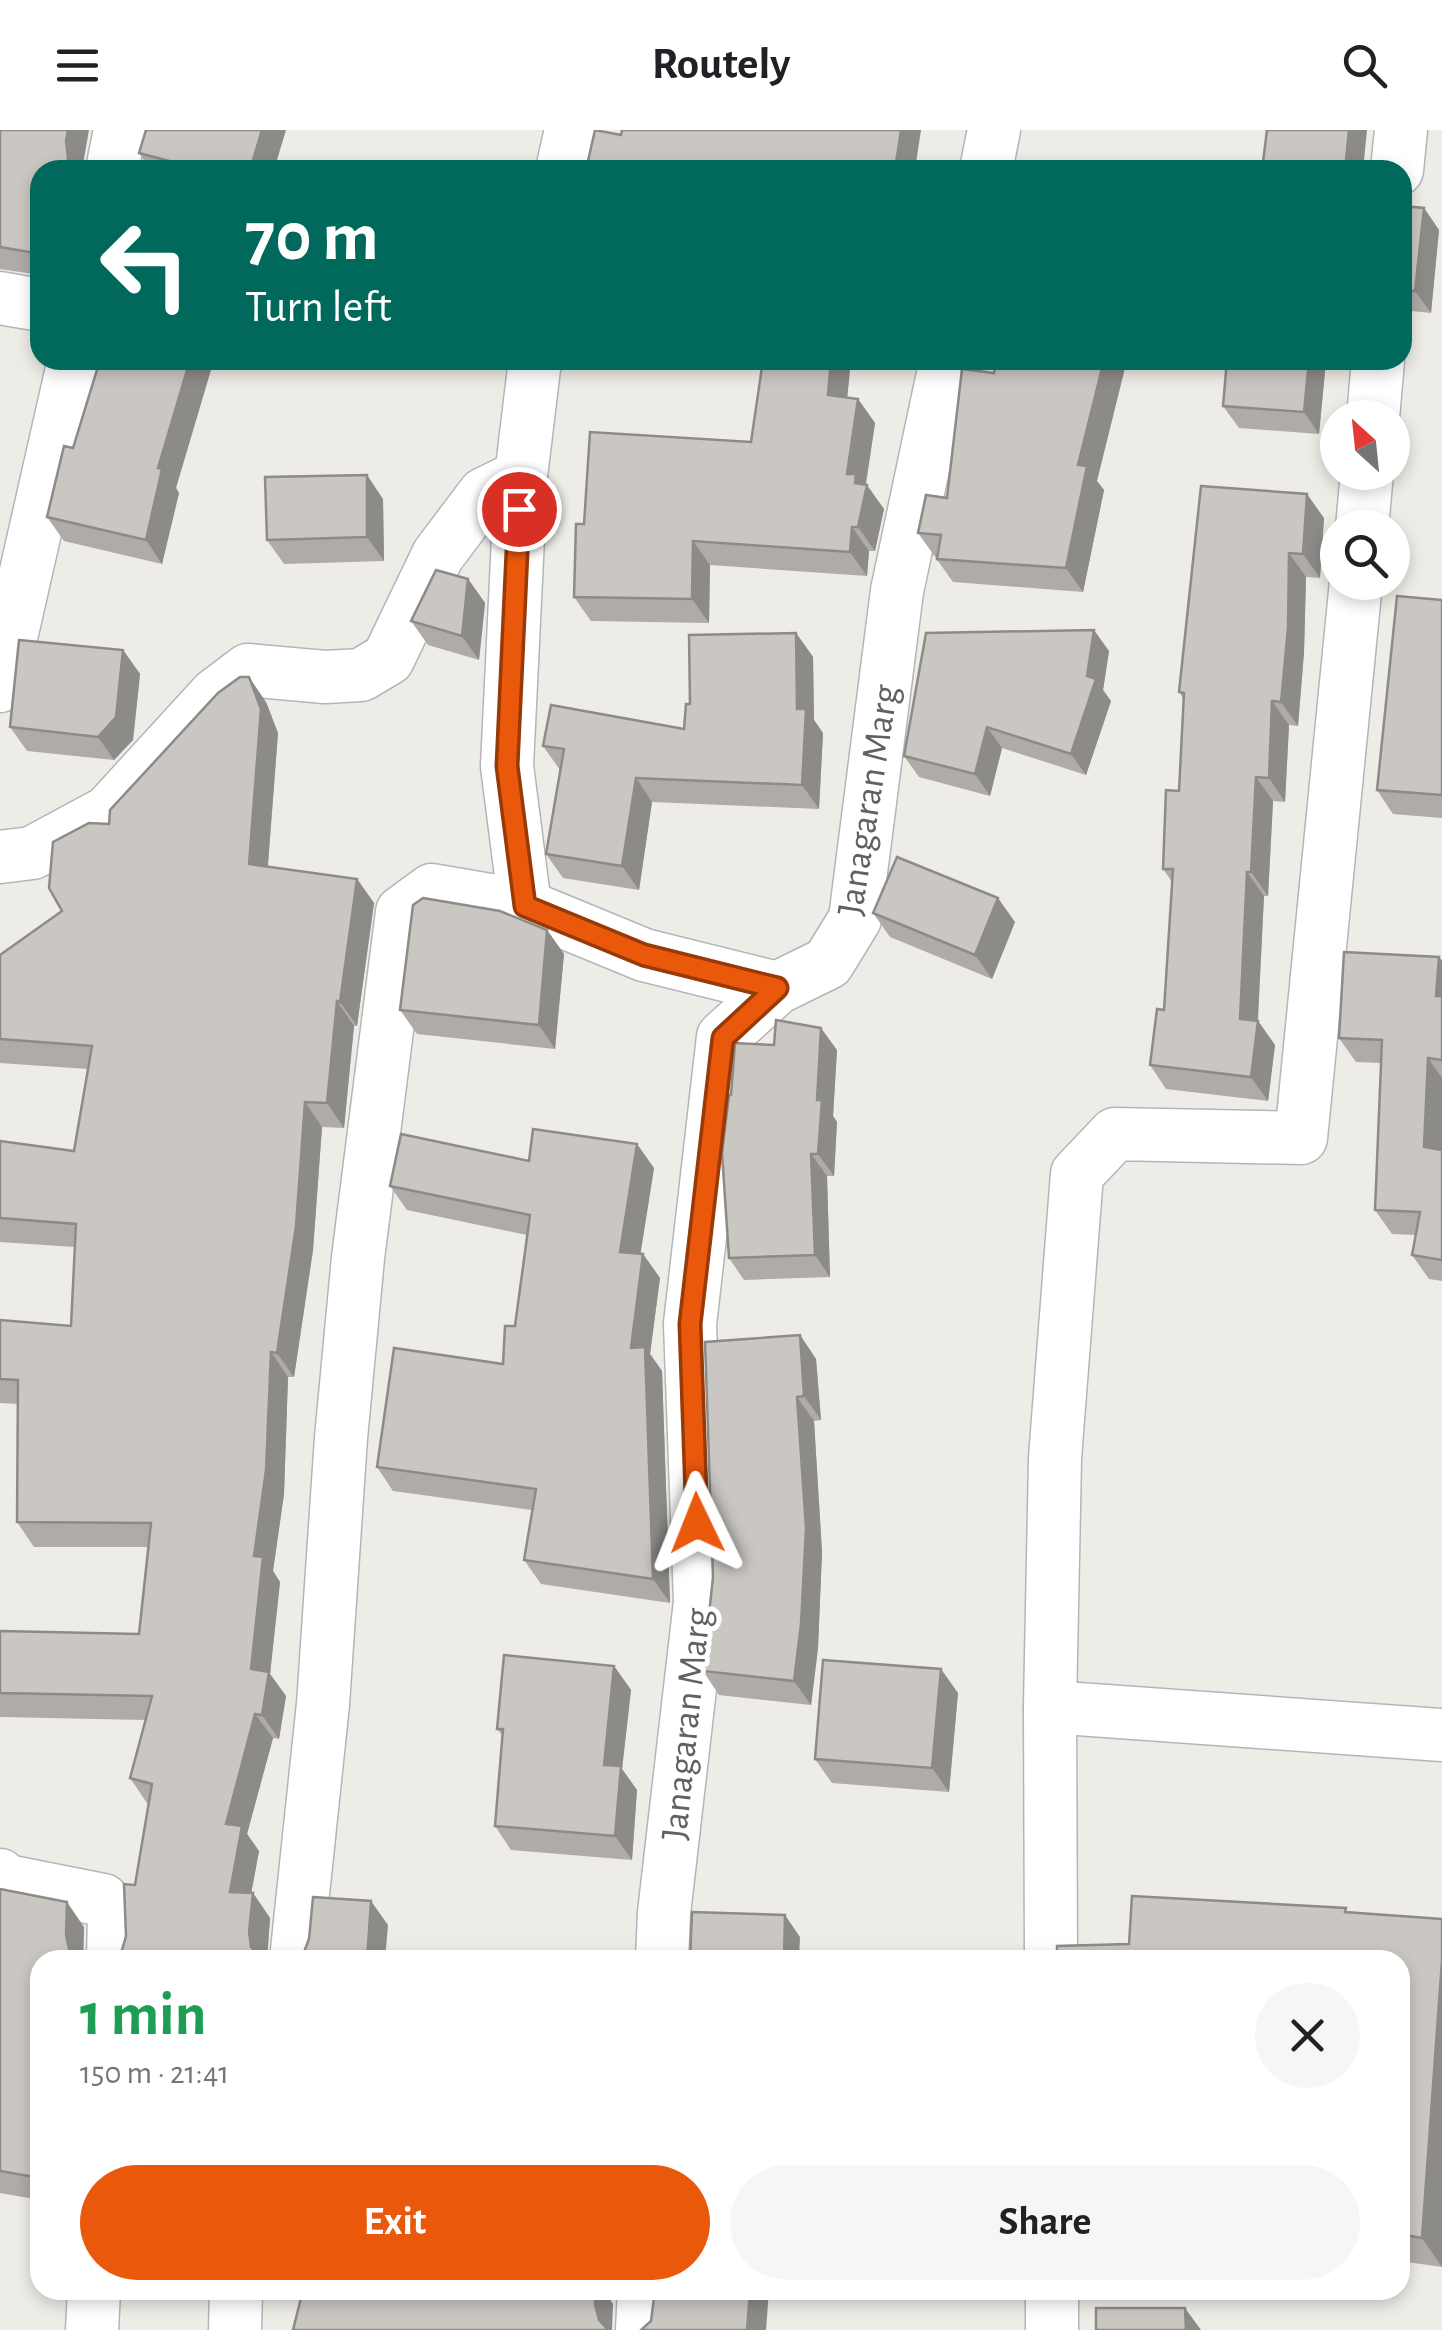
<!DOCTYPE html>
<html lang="en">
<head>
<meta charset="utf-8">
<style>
	:root { --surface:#fff; --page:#f6f6f6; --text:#202124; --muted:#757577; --accent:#ea580c }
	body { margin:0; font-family:"Alegreya Sans",sans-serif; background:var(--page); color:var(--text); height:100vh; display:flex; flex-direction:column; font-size:38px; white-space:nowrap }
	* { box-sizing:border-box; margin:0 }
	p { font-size:32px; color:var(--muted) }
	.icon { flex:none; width:55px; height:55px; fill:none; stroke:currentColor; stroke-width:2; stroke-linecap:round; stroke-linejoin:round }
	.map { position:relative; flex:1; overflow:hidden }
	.panel { position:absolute; left:30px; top:1820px; width:1380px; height:350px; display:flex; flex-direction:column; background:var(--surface); border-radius:30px; box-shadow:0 5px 15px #0003 }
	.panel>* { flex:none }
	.top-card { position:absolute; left:30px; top:30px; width:1382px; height:210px; border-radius:30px; box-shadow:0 5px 15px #0003; background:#00695c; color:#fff; overflow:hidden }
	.needle { width:65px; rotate:333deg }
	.buttons { position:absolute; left:1320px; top:270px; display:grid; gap:20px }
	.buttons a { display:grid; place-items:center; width:90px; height:90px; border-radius:50%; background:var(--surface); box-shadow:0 5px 15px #0003; font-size:50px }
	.pin { position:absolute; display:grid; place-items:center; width:85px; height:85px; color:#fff; margin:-42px; border:5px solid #fff; border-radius:50%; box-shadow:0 2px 10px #0007 }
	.me { position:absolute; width:110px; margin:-55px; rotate:358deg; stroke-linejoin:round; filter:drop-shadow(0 0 8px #0008) }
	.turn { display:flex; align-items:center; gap:35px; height:210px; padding:0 50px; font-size:45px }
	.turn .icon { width:130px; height:130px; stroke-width:2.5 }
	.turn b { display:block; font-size:70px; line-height:85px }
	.round { display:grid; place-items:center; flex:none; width:105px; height:105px; border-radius:52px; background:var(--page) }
	.head { display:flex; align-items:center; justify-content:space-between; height:170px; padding:0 50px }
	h1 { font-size:60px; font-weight:700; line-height:75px; color:#1e9e55 }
	.action { display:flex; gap:20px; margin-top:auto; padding:20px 50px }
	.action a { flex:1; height:115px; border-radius:60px; background:var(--accent); color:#fff; font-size:40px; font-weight:700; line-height:115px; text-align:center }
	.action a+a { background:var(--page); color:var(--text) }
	header { display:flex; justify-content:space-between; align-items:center; height:130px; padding:0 50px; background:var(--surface); font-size:45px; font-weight:700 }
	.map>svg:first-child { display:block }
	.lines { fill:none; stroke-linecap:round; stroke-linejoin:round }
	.street-casing { stroke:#b3b6b9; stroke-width:55 }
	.street { stroke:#fff; stroke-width:52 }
	.wall { fill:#aeaba8 }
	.shaded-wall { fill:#8d8b88 }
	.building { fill:#cac7c3; stroke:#8d8b88; stroke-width:2.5 }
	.route-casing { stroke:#983908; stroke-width:25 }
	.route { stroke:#ea580c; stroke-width:18 }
	.labels { text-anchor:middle; stroke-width:10; stroke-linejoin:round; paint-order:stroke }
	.street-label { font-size:38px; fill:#5e6265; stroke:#fff }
</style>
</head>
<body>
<header><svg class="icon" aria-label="menu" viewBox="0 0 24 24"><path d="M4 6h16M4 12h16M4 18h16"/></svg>Routely<svg class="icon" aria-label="search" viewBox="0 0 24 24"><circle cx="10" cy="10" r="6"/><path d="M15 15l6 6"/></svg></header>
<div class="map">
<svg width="1442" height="2200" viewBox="0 0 1442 2200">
	<rect width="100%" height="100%" fill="#eeece6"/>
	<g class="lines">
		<defs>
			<g id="street">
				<path d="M 112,40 L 120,0"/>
				<path d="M 562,40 L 571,0"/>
				<path d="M 986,40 L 994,0"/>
				<path d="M 1397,40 L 1401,0"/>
				<path d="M 0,168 L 40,175"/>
				<path d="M 1373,288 L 1378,230"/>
				<path d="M 1362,398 L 1367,342"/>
				<path d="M 0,556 L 74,230"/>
				<path d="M 0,727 L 32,723 L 108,682 L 215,565 L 248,540 L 325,547 L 361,545 L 388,529 L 438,425 L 484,364 L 521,346"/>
				<path d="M 525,776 L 507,636 L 521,346 L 535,230"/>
				<path d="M 1050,1577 L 1442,1605"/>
				<path d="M 0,1745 L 2,1750 L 103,1770 L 114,1787 L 113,1830"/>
				<path d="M 296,1830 L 323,1574 L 341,1308 L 358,1128 L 402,782 L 432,760 L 525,776 L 644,825 L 777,858"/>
				<path d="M 662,1830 L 664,1783 L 700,1472 L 690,1194 L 723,907 L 777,858 L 828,833 L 855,789 L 897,461 L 946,230"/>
				<path d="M 1051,1830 L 1050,1577 L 1055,1328 L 1077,1044 L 1115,1004 L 1301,1008 L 1356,452"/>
				<path d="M 1052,2160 L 1052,2200"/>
				<path d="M 92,2200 L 94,2160"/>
				<path d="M 235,2200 L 236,2160"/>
				<path d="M 642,2200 L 644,2160"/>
			</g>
		</defs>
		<!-- street casing -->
		<use href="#street" class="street-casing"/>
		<!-- street -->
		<use href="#street" class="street"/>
	</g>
	<!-- wall -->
	<g class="wall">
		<path d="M 0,0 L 83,34 L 40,40 L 40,145 L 0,139 Z"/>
		<path d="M 139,23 L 274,40 L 151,40 Z"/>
		<path d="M 1402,76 L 1424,78 L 1439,100 L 1431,183 L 1402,180 Z"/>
		<path d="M 753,230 L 851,230 L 847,268 L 858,269 L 875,293 L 866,355 L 884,379 L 875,421 L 869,421 L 867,446 L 710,435 L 709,493 L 591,491 L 574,467 L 584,394 L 751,312 L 762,238 L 758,237 Z"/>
		<path d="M 1227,230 L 1339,230 L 1339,232 L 1326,231 L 1319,304 L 1239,298 L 1223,276 Z"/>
		<path d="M 1097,351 L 1104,360 L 1083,462 L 953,452 L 918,403 L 947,368 Z"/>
		<path d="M 1201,356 L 1324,388 L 1320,448 L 1306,447 L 1304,522 L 1298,596 L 1289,595 L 1285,672 L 1273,671 L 1268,766 L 1264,766 L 1258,891 L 1275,915 L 1268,971 L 1166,959 L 1150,935 L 1164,880 L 1172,752 L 1163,739 L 1179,661 L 1183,568 L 1179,562 Z"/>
		<path d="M 176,358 L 179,363 L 162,434 L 64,411 L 47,387 Z"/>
		<path d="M 383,369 L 384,431 L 284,434 L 267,410 Z"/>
		<path d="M 468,449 L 485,473 L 479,530 L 428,515 L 411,491 Z"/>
		<path d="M 1442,470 L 1442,688 L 1393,684 L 1377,660 Z"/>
		<path d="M 796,503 L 813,527 L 814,590 L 823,603 L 819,679 L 652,672 L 639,760 L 563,748 L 546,724 L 560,640 L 543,616 L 684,599 L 690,574 Z"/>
		<path d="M 123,520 L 140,544 L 133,610 L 114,630 L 27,621 L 10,597 Z"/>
		<path d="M 1109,521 L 1103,560 L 1111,571 L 1086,645 L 1002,618 L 990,666 L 919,647 L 904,626 Z"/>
		<path d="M 266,572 L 278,603 L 268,736 L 357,749 L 374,773 L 357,896 L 354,896 L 344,998 L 322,997 L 313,1120 L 294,1247 L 288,1247 L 284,1364 L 273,1441 L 280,1452 L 270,1544 L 286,1566 L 279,1609 L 273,1608 L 247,1704 L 259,1721 L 251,1763 L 253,1763 L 270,1788 L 267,1830 L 112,1830 L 122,1820 L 126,1806 L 149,1673 L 147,1673 L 130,1648 L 146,1590 L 0,1587 L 0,1501 L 139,1504 L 148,1417 L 34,1417 L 17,1392 L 18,1274 L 0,1273 L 0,1190 L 71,1196 L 75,1117 L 0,1112 L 0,1011 L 74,1021 L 88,939 L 0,933 L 0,825 L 62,781 L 109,694 Z"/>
		<path d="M 873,783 L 1015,792 L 992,849 L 890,807 Z"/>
		<path d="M 547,800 L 564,824 L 555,919 L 417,904 L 400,880 Z"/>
		<path d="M 1439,827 L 1442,831 L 1442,1151 L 1429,1149 L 1412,1125 L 1416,1105 L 1392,1104 L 1375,1080 L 1381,933 L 1356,932 L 1339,908 Z"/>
		<path d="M 837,920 L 833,986 L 837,992 L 834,1046 L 827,1046 L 830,1147 L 744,1150 L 729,1128 Z"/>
		<path d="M 529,1031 L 654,1038 L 640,1124 L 643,1124 L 660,1148 L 650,1224 L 662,1241 L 670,1473 L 541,1454 L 524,1430 L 532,1380 L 393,1361 L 377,1337 L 503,1234 L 515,1196 L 527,1105 L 407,1080 L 390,1056 Z"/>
		<path d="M 800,1205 L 816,1229 L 821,1290 L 814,1291 L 822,1422 L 818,1518 L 811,1575 L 719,1565 L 703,1541 Z"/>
		<path d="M 614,1536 L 631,1560 L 622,1639 L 637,1660 L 632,1730 L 511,1720 L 495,1696 L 503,1606 L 497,1599 Z"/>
		<path d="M 958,1563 L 949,1662 L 832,1653 L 815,1629 Z"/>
		<path d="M 0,1759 L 84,1797 L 83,1830 L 40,1830 L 40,2070 L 0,2063 Z"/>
		<path d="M 1349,1782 L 1442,1789 L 1442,2137 L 1400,2131 L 1400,1830 L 1129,1814 Z"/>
	</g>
	<!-- shaded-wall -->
	<g class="shaded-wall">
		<path d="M 68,0 L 89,0 L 83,34 L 83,40 L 65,40 L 66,11 Z"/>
		<path d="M 262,0 L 286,0 L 274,40 L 250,40 Z"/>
		<path d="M 901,0 L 921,0 L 915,40 L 895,40 Z"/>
		<path d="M 1349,0 L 1367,0 L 1363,40 L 1345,40 Z"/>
		<path d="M 1424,78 L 1439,100 L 1431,183 L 1415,161 Z"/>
		<path d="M 190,230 L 214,230 L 176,358 L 179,363 L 162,434 L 146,410 L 158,338 Z"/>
		<path d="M 831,230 L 851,230 L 845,289 L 828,265 Z"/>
		<path d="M 1104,230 L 1127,230 L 1097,351 L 1104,360 L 1083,462 L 1066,438 L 1078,335 Z"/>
		<path d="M 1309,230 L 1326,231 L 1319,304 L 1304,282 Z"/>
		<path d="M 858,269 L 875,293 L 865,358 L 867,355 L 884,379 L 875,421 L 858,397 L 847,344 Z"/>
		<path d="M 367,345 L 383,369 L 384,431 L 367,407 Z"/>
		<path d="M 1307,364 L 1324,388 L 1320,448 L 1303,424 Z"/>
		<path d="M 852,397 L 869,421 L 867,446 L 850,422 Z"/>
		<path d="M 693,411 L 710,435 L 709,493 L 692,469 Z"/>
		<path d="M 1289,423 L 1306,447 L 1304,522 L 1298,596 L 1281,572 Z"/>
		<path d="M 468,449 L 485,473 L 479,530 L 462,506 Z"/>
		<path d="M 1094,500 L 1109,521 L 1103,560 L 1111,571 L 1086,645 L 1071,624 L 1087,546 Z"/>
		<path d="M 796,503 L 813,527 L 814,590 L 823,603 L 819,679 L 802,655 L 797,579 Z"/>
		<path d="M 123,520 L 140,544 L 133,610 L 114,630 L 98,607 Z"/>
		<path d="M 249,547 L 266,572 L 278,603 L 266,758 L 249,734 Z"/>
		<path d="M 1272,571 L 1289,595 L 1285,672 L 1269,648 Z"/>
		<path d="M 987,597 L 1002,618 L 990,666 L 975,644 Z"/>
		<path d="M 1256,647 L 1273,671 L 1268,766 L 1251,742 Z"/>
		<path d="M 636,648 L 652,672 L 639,760 L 622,736 Z"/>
		<path d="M 1247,742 L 1264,766 L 1257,903 L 1258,891 L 1275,915 L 1268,971 L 1251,947 L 1240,889 Z"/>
		<path d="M 357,749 L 374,773 L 357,896 L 340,872 Z"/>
		<path d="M 998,768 L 1015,792 L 992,849 L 975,825 Z"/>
		<path d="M 547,800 L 564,824 L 555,919 L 539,895 Z"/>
		<path d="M 1439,827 L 1442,831 L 1442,874 L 1436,866 Z"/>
		<path d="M 337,871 L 354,896 L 344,998 L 327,973 Z"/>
		<path d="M 821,898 L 837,920 L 833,986 L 837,992 L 834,1046 L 818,1024 L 817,970 Z"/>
		<path d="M 1428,928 L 1442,948 L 1442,1023 L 1424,1017 Z"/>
		<path d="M 305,972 L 322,997 L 313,1120 L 294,1247 L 277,1223 Z"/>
		<path d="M 637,1014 L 654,1038 L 637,1146 L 620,1122 Z"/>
		<path d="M 811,1024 L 827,1046 L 830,1147 L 815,1125 Z"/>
		<path d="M 643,1124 L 660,1148 L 650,1224 L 662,1241 L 670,1473 L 653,1449 L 631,1218 Z"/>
		<path d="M 800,1205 L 816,1229 L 821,1290 L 804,1266 Z"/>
		<path d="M 271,1222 L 288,1247 L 284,1364 L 273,1441 L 280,1452 L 270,1544 L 286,1566 L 279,1609 L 262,1585 L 251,1539 L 254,1426 Z"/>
		<path d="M 797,1267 L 814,1291 L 822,1422 L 818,1518 L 811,1575 L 794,1551 Z"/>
		<path d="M 614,1536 L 631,1560 L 622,1639 L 637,1660 L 632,1730 L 615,1706 L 604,1635 Z"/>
		<path d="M 941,1539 L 958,1563 L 949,1662 L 932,1638 Z"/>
		<path d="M 255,1584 L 273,1608 L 247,1704 L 259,1721 L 247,1786 L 230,1762 L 226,1694 Z"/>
		<path d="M 253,1763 L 270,1788 L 267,1830 L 260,1830 L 251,1817 L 249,1802 Z"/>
		<path d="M 371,1771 L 388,1795 L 385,1830 L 367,1830 Z"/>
		<path d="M 67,1772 L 84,1797 L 83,1830 L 77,1830 L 69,1819 L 66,1805 Z"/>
		<path d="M 785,1785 L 800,1807 L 799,1830 L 784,1830 Z"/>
		<path d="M 1442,1831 L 1442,2137 L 1422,2108 Z"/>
		<path d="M 596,2160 L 604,2160 L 613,2174 L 612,2200 L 606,2200 L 599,2190 L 595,2174 Z"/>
		<path d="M 750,2160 L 769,2160 L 766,2200 L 747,2200 Z"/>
		<path d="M 1185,2178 L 1201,2200 L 1186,2200 Z"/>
	</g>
	<!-- building -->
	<g class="building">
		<path d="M 0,0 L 68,0 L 66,11 L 68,28 L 65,40 L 40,40 L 40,127 L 29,122 L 0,117 Z"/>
		<path d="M 146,0 L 262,0 L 250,40 L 203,40 L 139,23 Z"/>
		<path d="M 595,0 L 621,5 L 622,0 L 901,0 L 895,40 L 586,40 Z"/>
		<path d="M 1267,0 L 1349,0 L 1345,40 L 1262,40 Z"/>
		<path d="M 1402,76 L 1424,78 L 1415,161 L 1402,159 Z"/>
		<path d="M 100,230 L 190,230 L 158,338 L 162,339 L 146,410 L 47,387 L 64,316 L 73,318 Z"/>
		<path d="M 763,230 L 831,230 L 828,265 L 858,269 L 847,344 L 856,344 L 855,353 L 867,355 L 858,397 L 852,397 L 850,422 L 693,411 L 692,469 L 574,467 L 576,394 L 584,394 L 590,302 L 751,312 Z"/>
		<path d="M 997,230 L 1104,230 L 1078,335 L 1087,336 L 1066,438 L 937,429 L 941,405 L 918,403 L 926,365 L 947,368 L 962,239 L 994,243 Z"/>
		<path d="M 1227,230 L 1309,230 L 1304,282 L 1223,276 Z"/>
		<path d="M 367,345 L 367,407 L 267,410 L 265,347 Z"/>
		<path d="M 1201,356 L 1307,364 L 1303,424 L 1289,423 L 1288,498 L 1281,572 L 1272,571 L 1269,648 L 1256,647 L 1251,742 L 1247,742 L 1240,889 L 1258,891 L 1251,947 L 1150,935 L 1157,879 L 1164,880 L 1173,739 L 1163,739 L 1166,660 L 1179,661 L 1184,563 L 1179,562 Z"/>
		<path d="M 436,440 L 468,449 L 462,506 L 411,491 Z"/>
		<path d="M 1397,466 L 1442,470 L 1442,665 L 1377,660 Z"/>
		<path d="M 1094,500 L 1087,546 L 1096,549 L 1071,624 L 987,597 L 975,644 L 904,626 L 926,503 Z"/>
		<path d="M 796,503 L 797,579 L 806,579 L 802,655 L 636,648 L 622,736 L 546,724 L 564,619 L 543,616 L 551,575 L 684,599 L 686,574 L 690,574 L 689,505 Z"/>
		<path d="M 19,510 L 123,520 L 116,587 L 98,607 L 10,597 Z"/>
		<path d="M 240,547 L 249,547 L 261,579 L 249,734 L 357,749 L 340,872 L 337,871 L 327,973 L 305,972 L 296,1096 L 277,1223 L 271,1222 L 266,1340 L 254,1426 L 263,1427 L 251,1539 L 269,1542 L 262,1585 L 255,1584 L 226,1694 L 242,1696 L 230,1762 L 253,1763 L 249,1802 L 251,1817 L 263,1830 L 112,1830 L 122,1820 L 126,1806 L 124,1754 L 135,1755 L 152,1654 L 130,1648 L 152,1566 L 0,1563 L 0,1501 L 139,1504 L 151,1393 L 17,1392 L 18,1250 L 0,1249 L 0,1190 L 71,1196 L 76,1094 L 0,1088 L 0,1011 L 74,1021 L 92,916 L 0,909 L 0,825 L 62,781 L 49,758 L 53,712 L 89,693 L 109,694 L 110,680 L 218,563 Z"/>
		<path d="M 897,727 L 998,768 L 975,825 L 873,783 Z"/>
		<path d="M 423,768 L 500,781 L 547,800 L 539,895 L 400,880 L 413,775 Z"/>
		<path d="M 1344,822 L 1439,827 L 1436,866 L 1442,866 L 1442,930 L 1428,928 L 1424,1017 L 1442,1020 L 1442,1130 L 1412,1125 L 1420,1082 L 1375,1080 L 1382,910 L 1339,908 Z"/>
		<path d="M 776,890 L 821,898 L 817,970 L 822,970 L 818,1024 L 811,1024 L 815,1125 L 729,1128 L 722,1023 L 729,965 L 731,965 L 735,913 L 774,915 Z"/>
		<path d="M 533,999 L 637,1014 L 620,1122 L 643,1124 L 631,1218 L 645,1217 L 653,1449 L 524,1430 L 536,1359 L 377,1337 L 394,1218 L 503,1234 L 505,1196 L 515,1196 L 530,1085 L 390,1056 L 401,1004 L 529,1031 Z"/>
		<path d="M 800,1205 L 804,1266 L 797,1267 L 806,1398 L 801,1494 L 794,1551 L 703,1541 L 713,1447 L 705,1212 Z"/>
		<path d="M 504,1525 L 614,1536 L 604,1635 L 621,1636 L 615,1706 L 495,1696 L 503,1599 L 497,1599 Z"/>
		<path d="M 823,1530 L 941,1539 L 932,1638 L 815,1629 Z"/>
		<path d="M 0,1759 L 67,1772 L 66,1805 L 69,1819 L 80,1830 L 40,1830 L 40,2048 L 0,2041 Z"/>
		<path d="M 1132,1766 L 1346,1778 L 1345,1782 L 1442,1789 L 1442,1831 L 1422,2108 L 1400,2104 L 1400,1830 L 1057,1830 L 1057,1816 L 1129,1814 Z"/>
		<path d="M 313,1767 L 371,1771 L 367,1830 L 295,1830 L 304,1822 L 309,1809 Z"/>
		<path d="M 692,1782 L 785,1785 L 784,1830 L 690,1830 Z"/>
		<path d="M 303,2160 L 596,2160 L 595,2174 L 599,2190 L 608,2200 L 293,2200 Z"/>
		<path d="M 655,2160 L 750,2160 L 747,2200 L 641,2200 L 651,2191 Z"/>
		<path d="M 1096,2178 L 1185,2178 L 1186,2200 L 1096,2200 Z"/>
	</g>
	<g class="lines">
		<defs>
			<path id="route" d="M 519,379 L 507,636 L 525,776 L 644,825 L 777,858 L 723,908 L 690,1194 L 697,1393"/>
		</defs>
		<!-- route casing -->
		<use href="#route" class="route-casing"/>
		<!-- route -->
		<use href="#route" class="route"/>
	</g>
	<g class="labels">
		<!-- street labels -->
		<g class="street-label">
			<text transform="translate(867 670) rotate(-81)" y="13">Janagaran Marg</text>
			<text transform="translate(685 1594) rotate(-84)" y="13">Janagaran Marg</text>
		</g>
	</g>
</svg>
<div class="buttons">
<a><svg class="needle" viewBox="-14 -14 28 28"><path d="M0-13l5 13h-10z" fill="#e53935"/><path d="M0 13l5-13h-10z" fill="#757577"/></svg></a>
<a><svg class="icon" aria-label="search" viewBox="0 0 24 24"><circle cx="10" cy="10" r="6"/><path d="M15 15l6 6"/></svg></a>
</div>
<div class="pin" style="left:519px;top:379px;background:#d93025"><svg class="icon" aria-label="arrive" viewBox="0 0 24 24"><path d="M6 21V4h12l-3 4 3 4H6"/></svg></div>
<svg class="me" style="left:697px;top:1393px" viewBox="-20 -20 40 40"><path d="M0-17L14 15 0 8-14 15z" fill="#ea580c" stroke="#fff" stroke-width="4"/></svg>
<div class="top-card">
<div class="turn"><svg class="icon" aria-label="left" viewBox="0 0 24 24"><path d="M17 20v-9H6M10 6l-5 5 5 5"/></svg><div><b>70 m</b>Turn left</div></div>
</div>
<section class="panel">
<div class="head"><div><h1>1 min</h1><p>150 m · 21:41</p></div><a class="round"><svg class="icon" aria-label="close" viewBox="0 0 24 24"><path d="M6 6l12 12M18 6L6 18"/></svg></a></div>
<div class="action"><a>Exit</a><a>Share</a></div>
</section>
</div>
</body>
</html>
